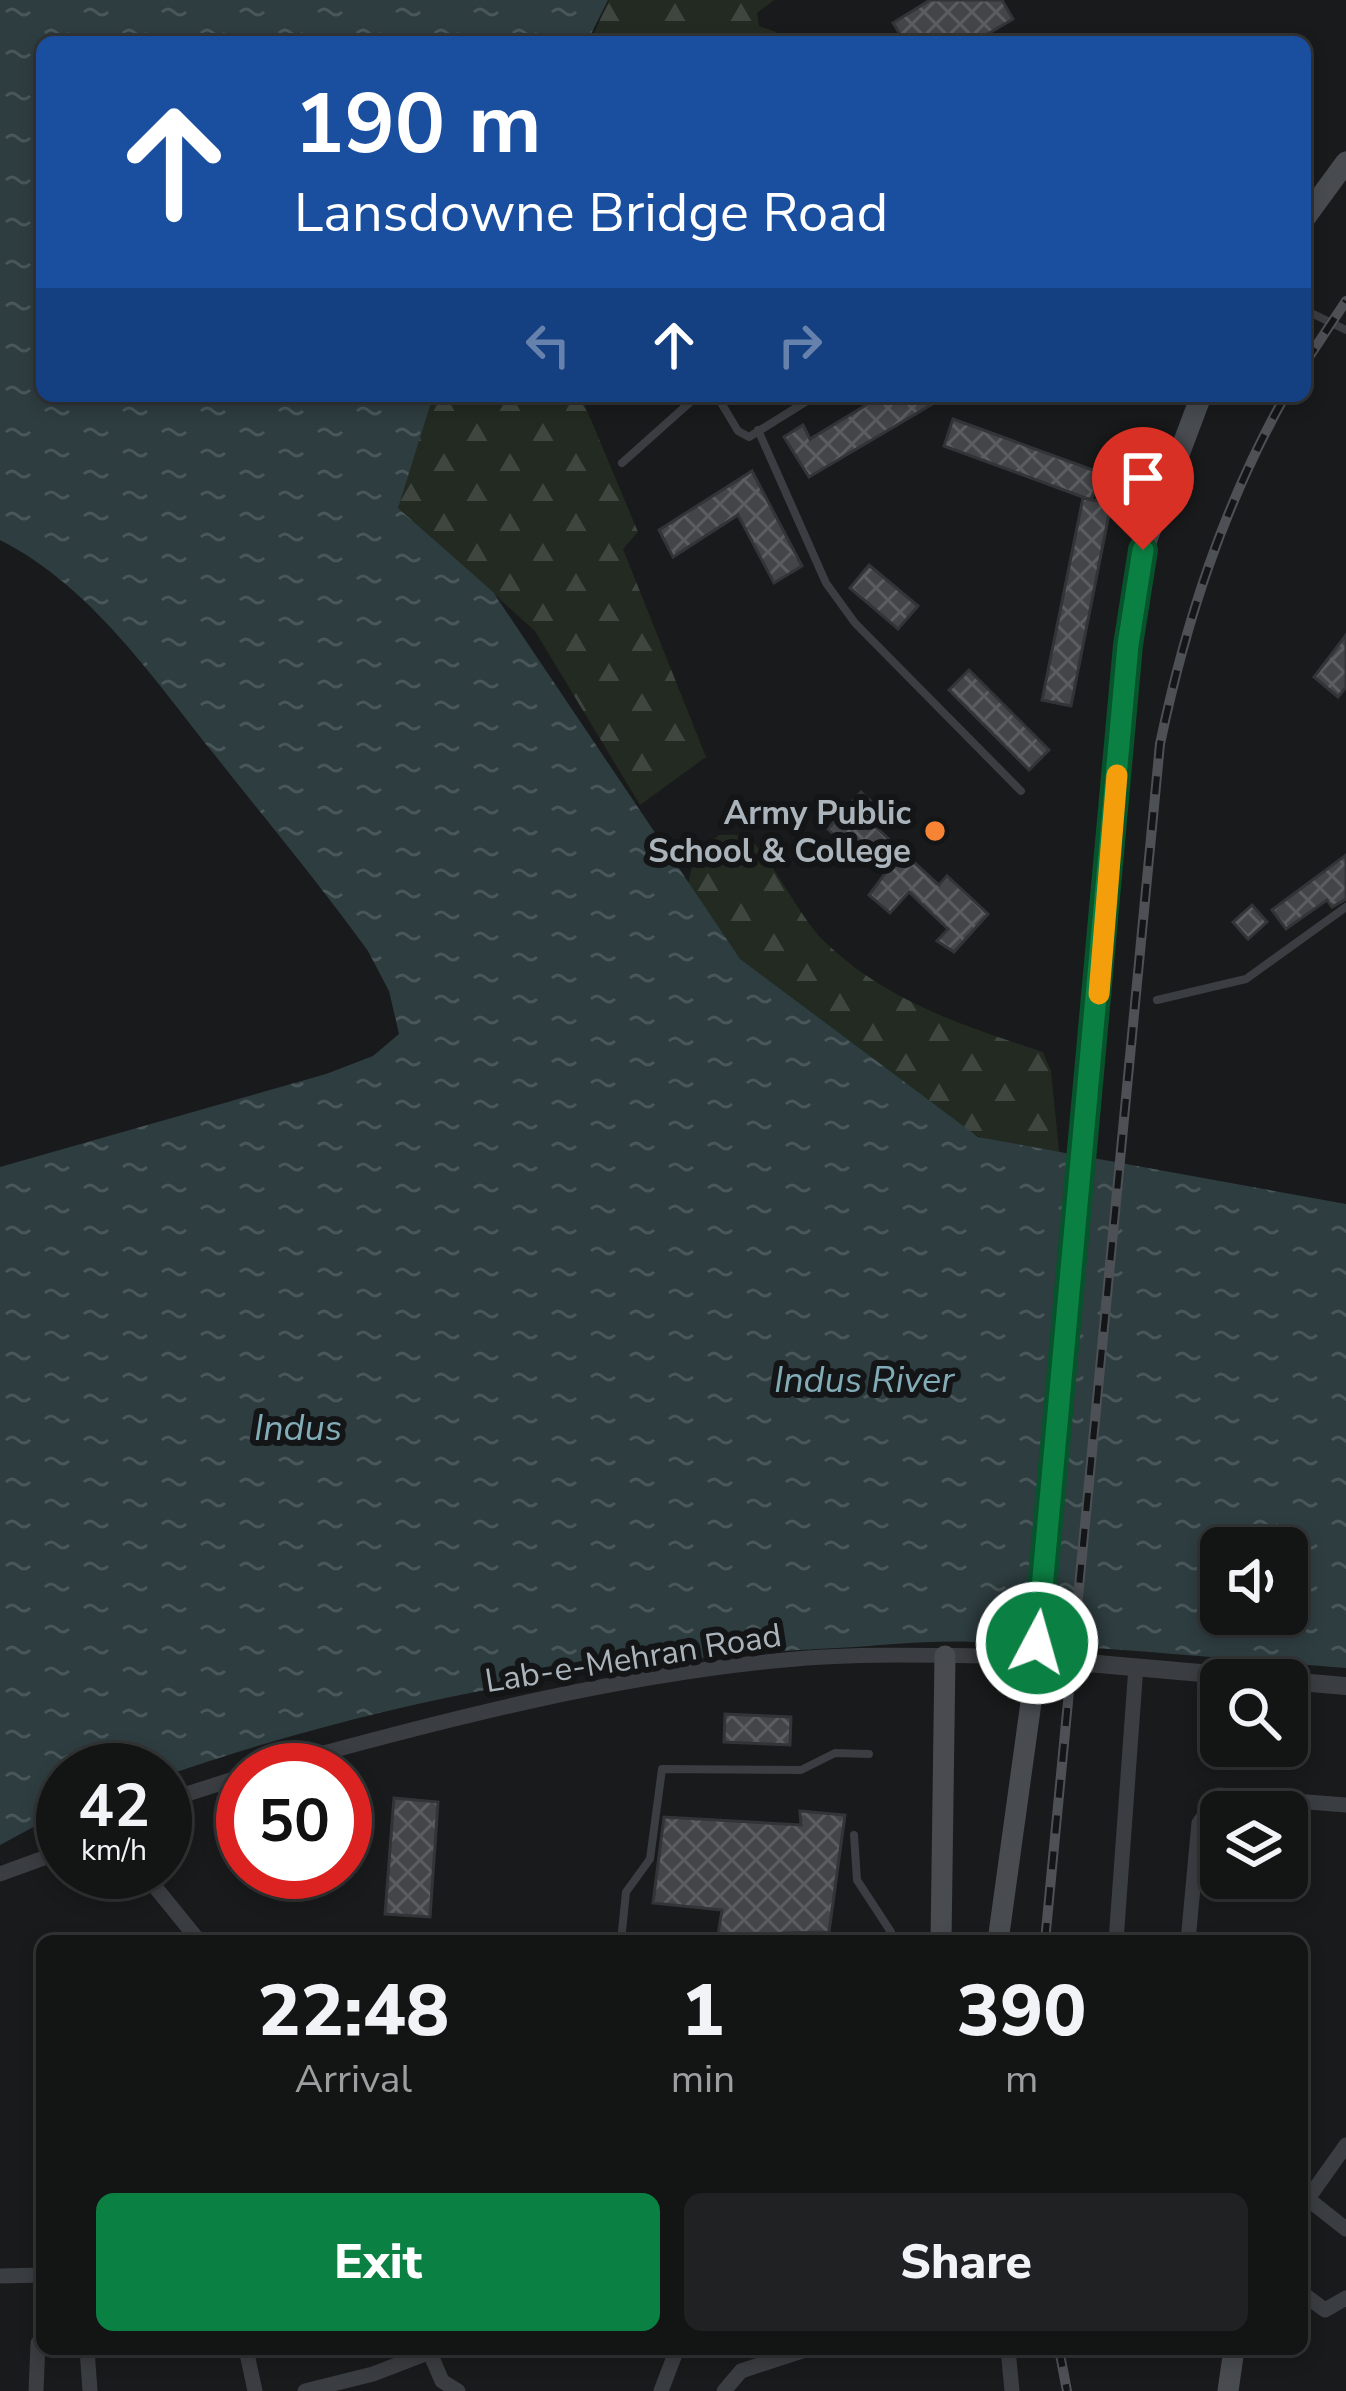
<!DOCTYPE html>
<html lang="en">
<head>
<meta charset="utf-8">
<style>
	:root { --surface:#131414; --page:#202122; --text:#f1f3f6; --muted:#9d9ea0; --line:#323334; --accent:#0b8043 }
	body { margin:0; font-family:"Nunito Sans",sans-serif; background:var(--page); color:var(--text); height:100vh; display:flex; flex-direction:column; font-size:45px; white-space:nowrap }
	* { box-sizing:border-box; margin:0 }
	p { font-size:39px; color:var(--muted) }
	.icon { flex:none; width:66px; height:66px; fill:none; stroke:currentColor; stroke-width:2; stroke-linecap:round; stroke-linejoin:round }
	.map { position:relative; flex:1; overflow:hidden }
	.sheet { position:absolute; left:36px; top:1935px; width:1272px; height:420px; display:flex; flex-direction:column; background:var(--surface); border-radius:18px; box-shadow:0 6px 18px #0003,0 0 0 3px var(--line) }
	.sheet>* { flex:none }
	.guide { position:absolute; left:36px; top:36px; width:1275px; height:366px; border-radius:18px; box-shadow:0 6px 18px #0003,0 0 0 3px var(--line); background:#1a4fa0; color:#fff; overflow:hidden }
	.fabs { position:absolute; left:1200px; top:1527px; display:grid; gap:24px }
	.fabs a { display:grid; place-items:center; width:108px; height:108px; border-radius:18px; background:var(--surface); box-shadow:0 6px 18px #0003,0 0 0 3px var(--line); font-size:60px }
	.speed { position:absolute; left:36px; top:1743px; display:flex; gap:24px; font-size:60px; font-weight:700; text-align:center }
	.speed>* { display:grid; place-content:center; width:156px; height:156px; border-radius:50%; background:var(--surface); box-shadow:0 6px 18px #0003,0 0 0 3px var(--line); line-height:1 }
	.speed small { font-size:30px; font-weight:400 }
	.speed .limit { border:18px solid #d22; background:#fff; color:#111 }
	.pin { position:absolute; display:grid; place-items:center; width:102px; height:102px; color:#fff; margin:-123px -51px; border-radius:50% 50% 50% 0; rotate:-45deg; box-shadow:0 0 12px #0007 }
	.pin .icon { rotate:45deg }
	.me { position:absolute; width:132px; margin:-66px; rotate:6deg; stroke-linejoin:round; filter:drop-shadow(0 0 9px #0008) }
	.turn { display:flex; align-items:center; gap:42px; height:252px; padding:0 60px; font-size:54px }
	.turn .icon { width:156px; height:156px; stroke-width:2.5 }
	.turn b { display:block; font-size:84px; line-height:102px }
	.lanes { display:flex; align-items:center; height:114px; padding:0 60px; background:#0003; justify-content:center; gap:60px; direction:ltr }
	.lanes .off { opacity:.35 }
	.eta { display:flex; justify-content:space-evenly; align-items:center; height:204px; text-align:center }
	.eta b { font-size:72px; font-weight:800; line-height:84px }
	.action { display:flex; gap:24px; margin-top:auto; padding:24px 60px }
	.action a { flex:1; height:138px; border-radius:18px; background:var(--accent); color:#fff; font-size:48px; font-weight:800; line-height:138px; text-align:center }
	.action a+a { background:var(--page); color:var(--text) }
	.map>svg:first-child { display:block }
	.forest { fill:url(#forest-firs) }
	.water { fill:url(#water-ripples); fill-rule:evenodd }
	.building { fill:url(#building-cross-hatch); stroke:#333437; stroke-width:3 }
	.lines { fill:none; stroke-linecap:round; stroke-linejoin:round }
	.service { stroke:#3a3d41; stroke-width:8 }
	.minor { stroke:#3a3d41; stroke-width:15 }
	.tertiary { stroke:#3a3d41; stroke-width:18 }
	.secondary { stroke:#484c51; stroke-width:21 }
	.rail-casing { stroke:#4d5156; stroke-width:10 }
	.rail { stroke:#141516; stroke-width:6; stroke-dasharray:18; stroke-linecap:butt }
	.secondary-bridge { stroke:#484c51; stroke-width:21 }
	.route-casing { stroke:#07532c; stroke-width:30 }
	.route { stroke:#0b8043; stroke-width:21 }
	.slow { stroke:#f59e0b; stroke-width:21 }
	.poi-dot { fill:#f78435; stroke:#141516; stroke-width:4.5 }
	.labels { text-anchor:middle; stroke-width:12; stroke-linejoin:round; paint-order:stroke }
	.poi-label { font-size:33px; font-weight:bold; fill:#abb4bb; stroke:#141516; text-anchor:end }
	.street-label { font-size:33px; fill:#abb4bb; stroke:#141516 }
	.water-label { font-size:36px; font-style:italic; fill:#82acb7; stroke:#141516 }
</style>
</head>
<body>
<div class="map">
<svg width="1346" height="2391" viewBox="0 0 1346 2391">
	<defs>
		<pattern id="forest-firs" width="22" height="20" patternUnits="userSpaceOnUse" patternTransform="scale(3)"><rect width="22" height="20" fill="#222a21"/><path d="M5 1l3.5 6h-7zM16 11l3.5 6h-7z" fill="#3f463f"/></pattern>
		<pattern id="water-ripples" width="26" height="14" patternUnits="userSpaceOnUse" patternTransform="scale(3)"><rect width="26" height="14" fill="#2e3d40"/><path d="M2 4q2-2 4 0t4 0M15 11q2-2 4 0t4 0" fill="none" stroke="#4a575a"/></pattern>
		<pattern id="building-cross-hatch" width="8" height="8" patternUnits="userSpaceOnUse" patternTransform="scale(3)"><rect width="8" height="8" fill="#434548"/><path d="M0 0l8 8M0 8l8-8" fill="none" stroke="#5b5d60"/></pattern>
	</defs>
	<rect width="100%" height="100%" fill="#191a1b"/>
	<!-- forest -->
	<g class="forest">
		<path d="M 609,0 L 774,0 L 757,13 L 759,26 L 776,32 L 776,42 L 590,42 Z"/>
		<path d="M 424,396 L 581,396 L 638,532 L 623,549 L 706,757 L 640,805 L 535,631 L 398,508 Z"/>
		<path d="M 719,835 C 727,835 739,834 746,837 C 765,846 799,917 823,940 C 885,1001 962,1025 1043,1052 L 1051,1071 L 1062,1180 L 818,1052 L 684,900 L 695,854 Z"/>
	</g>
	<!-- water -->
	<path class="water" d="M 0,0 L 608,0 L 587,42 L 42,42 L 42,396 L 433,396 L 398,508 L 493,592 L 740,959 L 978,1137 L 1346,1204 L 1346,1668 C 1222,1659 1097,1645 972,1642 C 927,1640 881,1646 836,1648 C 607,1659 381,1701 165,1776 L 165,1770 L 63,1770 L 63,1811 L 0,1845 L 0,1167 L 326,1074 L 373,1056 L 399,1034 L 389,991 L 368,951 C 319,883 266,820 214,754 C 152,677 91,586 0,540 ZM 1221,1548 L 1287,1548 L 1287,1614 L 1221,1614 Z"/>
	<!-- building -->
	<g class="building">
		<path d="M 930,0 L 1002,0 L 1013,19 L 974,42 L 905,42 L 893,23 Z"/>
		<path d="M 881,396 L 946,396 L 809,477 L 784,437 L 803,425 L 810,439 Z"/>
		<path d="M 953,419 L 1101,473 L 1091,500 L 944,446 Z"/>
		<path d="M 752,471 L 802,566 L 774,583 L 738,515 L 673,557 L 659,530 Z"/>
		<path d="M 1083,498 L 1111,504 L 1071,706 L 1042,700 Z"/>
		<path d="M 869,565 L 918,606 L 898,629 L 850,588 Z"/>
		<path d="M 1346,635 L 1346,687 L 1338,697 L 1314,677 Z"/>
		<path d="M 969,670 L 1049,750 L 1029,770 L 949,690 Z"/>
		<path d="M 861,792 L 878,808 L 867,819 L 939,885 L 947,876 L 988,914 L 954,952 L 937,941 L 948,929 L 909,892 L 890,913 L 869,895 L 887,871 L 851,836 L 844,844 L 828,829 Z"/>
		<path d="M 1346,855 L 1346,899 L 1332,907 L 1327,900 L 1286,929 L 1272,910 Z"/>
		<path d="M 1252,905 L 1267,922 L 1248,939 L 1233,922 Z"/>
		<path d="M 725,1714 L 791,1717 L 790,1745 L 724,1742 Z"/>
		<path d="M 394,1798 L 438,1802 L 430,1917 L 385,1914 Z"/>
		<path d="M 800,1811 L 845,1815 L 829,1932 L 783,1933 L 782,1941 L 717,1941 L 722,1910 L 653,1903 L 664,1817 L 801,1825 Z"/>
	</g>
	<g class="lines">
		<!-- service -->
		<g class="service">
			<path d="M 1305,310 L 1346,330"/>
			<path d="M 717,396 L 738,431 L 749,437 L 815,396"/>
			<path d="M 758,430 L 826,583 L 855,623 L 1021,791"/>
			<path d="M 622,463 L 697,396"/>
			<path d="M 1157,1000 L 1246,979 L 1346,907"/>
			<path d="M 854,1835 L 857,1880 L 891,1932 L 889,1941"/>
			<path d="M 621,1941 L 626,1892 L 650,1859 L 662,1769 L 801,1770 L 835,1753 L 869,1754"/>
		</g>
		<!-- minor -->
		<g class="minor">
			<path d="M 262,1770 C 441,1720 622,1673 807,1658 C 873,1653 942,1656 1008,1656"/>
			<path d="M 165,1801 L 243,1776"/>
			<path d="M 143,1872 L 199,1941"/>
			<path d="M 0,1874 L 63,1851"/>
			<path d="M 1116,1941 L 1136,1666"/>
			<path d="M 1188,1941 L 1199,1823 L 1219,1795 L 1346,1805"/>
			<path d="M 1308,2199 L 1346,2229"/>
			<path d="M 1302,2207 L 1346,2145"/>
			<path d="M 0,2276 L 42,2275"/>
			<path d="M 1302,2293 L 1325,2310 L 1346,2298"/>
			<path d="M 87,2349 L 90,2391"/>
			<path d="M 246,2349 L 255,2391"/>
			<path d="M 1008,2349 L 1012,2391"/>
			<path d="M 430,2353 L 442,2381 L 458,2391"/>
			<path d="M 36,2391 L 38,2343"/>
			<path d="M 305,2391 L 373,2374 L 438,2349"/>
			<path d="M 661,2391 L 677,2349"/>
			<path d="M 724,2391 L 741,2371 L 808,2349"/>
		</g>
		<!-- tertiary -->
		<g class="tertiary">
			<path d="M 1008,1656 L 1281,1680"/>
			<path d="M 1287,1681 L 1346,1686"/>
		</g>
		<!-- secondary -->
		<g class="secondary">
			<path d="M 1305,218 L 1346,162"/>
			<path d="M 1090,1102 L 1128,645 L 1143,550 L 1201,396"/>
			<path d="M 941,1941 L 945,1656"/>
			<path d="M 998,1941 L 1033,1688"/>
			<path d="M 1228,2391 L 1234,2349"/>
		</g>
		<defs>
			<g id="rail">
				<path d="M 1305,363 L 1346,301"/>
				<path d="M 1045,1941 L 1160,744 C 1186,620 1223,507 1285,396"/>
				<path d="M 1059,2349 L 1067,2391"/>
			</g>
		</defs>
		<!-- rail casing -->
		<use href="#rail" class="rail-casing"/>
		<!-- rail -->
		<use href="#rail" class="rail"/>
		<!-- secondary-bridge -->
		<path class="secondary-bridge" d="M 1033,1688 L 1090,1102"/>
	</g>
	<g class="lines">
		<defs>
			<path id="route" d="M 1037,1643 L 1128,645 L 1143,550"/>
		</defs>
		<!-- route casing -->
		<use href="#route" class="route-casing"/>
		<!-- route -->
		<use href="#route" class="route"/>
		<!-- slow -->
		<path class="slow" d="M 1099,994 L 1117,775"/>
	</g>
	<!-- markers -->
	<circle class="poi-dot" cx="935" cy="831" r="12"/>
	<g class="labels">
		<!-- poi labels -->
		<g class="poi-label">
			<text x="911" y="824">Army Public<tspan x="911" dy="38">School &amp; College</tspan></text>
		</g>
		<!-- street labels -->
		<g class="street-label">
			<text transform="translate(633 1657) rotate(-9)" y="12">Lab-e-Mehran Road</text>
		</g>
		<!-- water labels -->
		<g class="water-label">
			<text x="864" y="1392">Indus River</text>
			<text x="298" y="1440">Indus</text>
		</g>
	</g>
</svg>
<div class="fabs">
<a><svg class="icon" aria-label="sound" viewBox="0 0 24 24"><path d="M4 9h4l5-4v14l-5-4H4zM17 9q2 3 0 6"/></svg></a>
<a><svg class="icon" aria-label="search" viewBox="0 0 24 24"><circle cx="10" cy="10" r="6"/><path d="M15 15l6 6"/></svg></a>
<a><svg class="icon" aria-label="layers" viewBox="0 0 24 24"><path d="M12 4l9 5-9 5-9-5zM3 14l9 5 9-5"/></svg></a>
</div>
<div class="speed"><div>42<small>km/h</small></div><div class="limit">50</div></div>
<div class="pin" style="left:1143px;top:550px;background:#d93025"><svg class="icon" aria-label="arrive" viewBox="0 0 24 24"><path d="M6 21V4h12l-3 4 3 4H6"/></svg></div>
<svg class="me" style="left:1037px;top:1643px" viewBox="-20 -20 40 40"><circle r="17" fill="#0b8043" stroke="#fff" stroke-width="3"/><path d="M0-11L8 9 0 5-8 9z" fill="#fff"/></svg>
<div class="guide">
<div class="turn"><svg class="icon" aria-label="ahead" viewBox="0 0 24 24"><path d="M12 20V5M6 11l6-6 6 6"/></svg><div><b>190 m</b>Lansdowne Bridge Road</div></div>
<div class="lanes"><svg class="icon off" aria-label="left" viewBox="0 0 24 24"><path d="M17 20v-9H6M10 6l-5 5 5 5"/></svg><svg class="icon" aria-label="ahead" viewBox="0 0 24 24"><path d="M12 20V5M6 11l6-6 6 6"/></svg><svg class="icon off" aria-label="right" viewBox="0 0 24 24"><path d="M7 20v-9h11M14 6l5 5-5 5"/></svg></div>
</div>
<section class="sheet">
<div class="eta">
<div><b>22:48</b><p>Arrival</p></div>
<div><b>1</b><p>min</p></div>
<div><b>390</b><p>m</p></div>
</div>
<div class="action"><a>Exit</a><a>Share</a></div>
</section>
</div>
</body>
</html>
